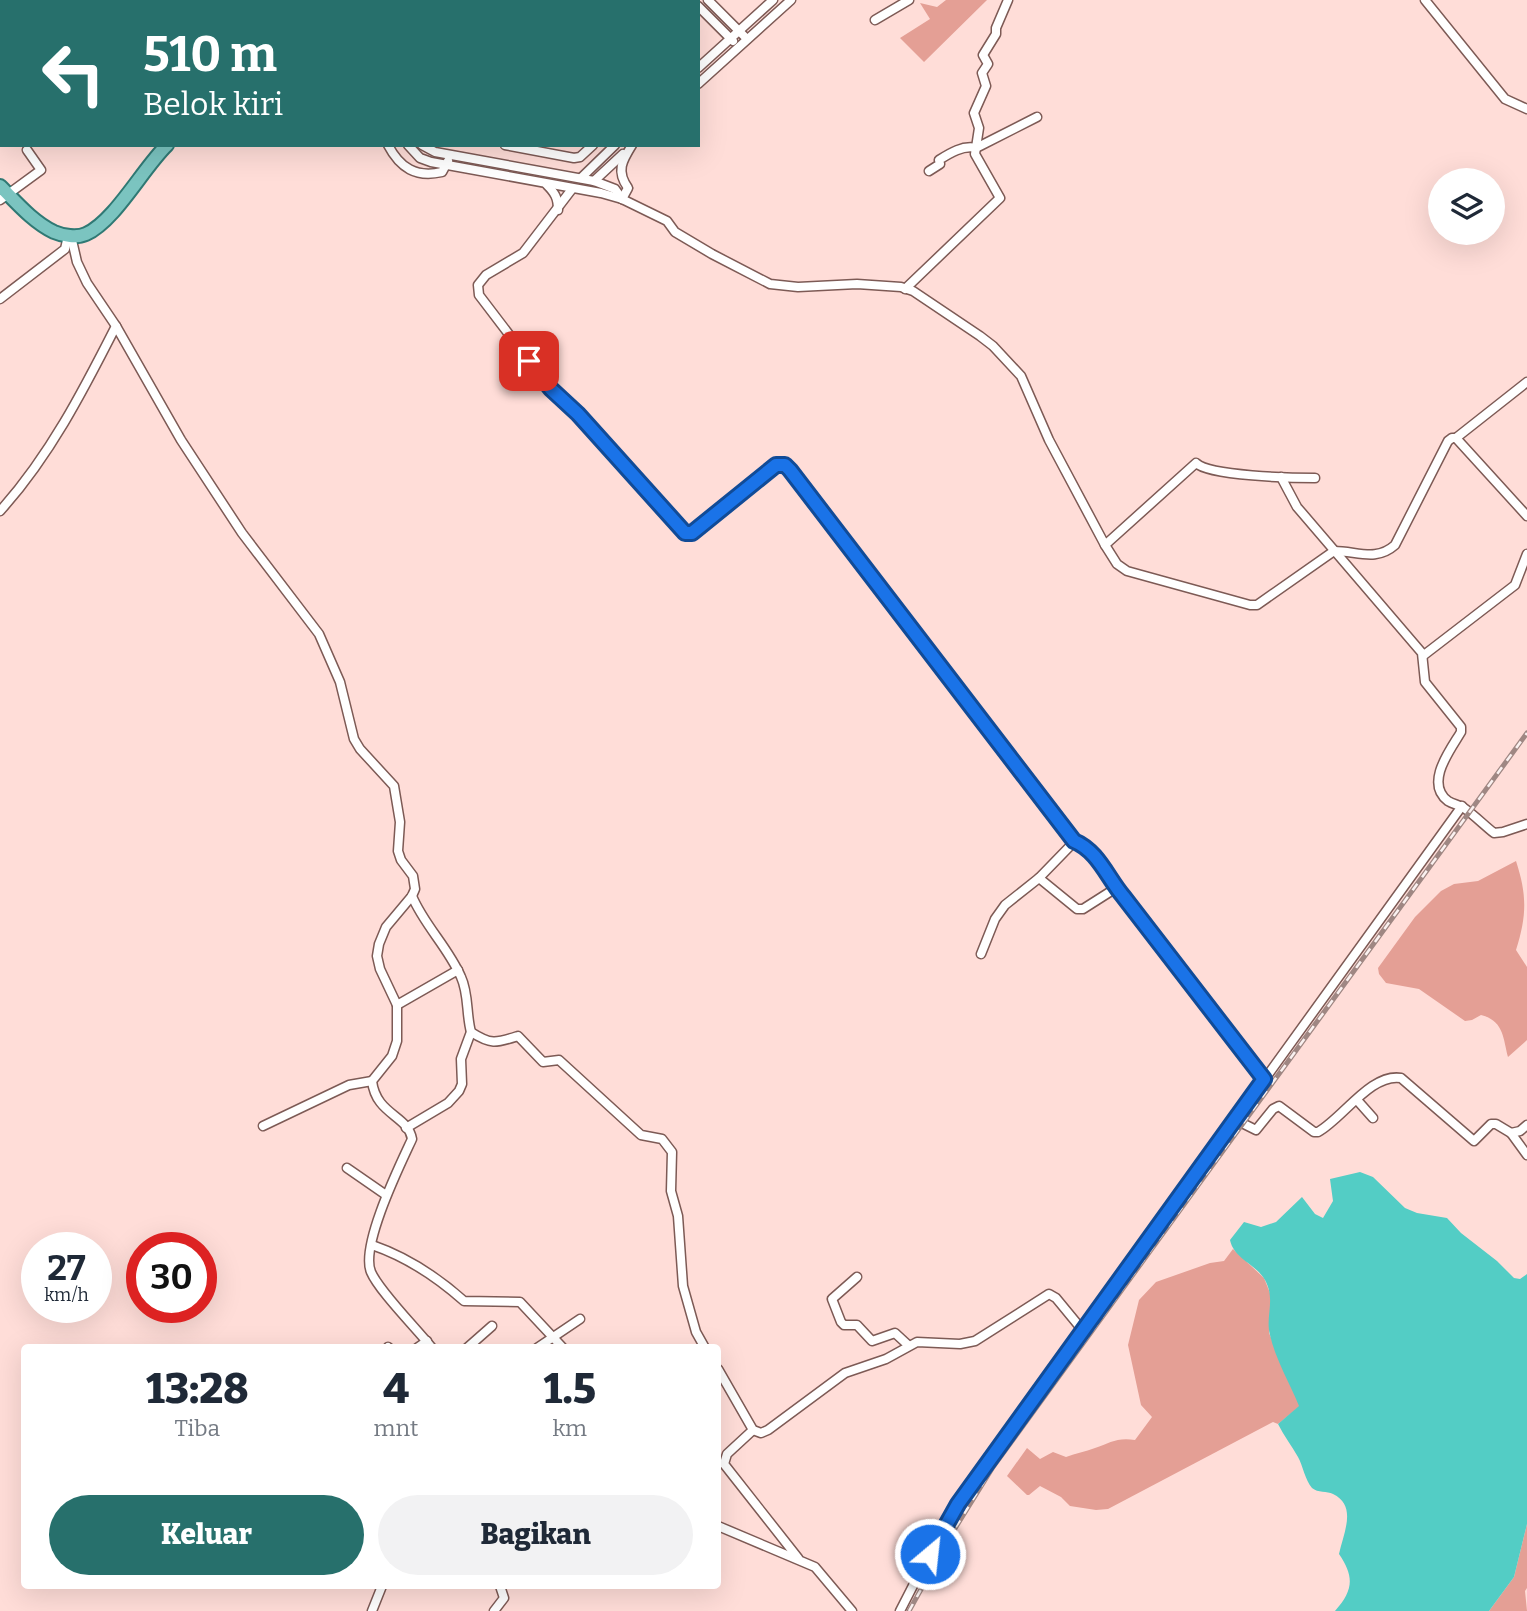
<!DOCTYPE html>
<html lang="id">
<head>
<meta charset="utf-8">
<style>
	:root { --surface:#fff; --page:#f2f2f3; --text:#1f2937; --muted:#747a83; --accent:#27706c }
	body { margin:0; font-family:Bitter,serif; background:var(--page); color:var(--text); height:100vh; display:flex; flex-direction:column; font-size:26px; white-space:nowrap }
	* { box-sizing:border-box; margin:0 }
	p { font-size:23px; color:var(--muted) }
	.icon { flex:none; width:38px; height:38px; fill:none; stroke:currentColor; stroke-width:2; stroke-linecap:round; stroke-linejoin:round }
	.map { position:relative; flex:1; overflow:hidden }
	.panel { position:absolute; left:21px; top:1344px; width:700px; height:245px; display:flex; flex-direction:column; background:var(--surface); border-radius:7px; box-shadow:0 7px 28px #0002 }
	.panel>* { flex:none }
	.top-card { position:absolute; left:0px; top:0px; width:700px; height:147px; box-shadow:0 7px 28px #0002; background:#27706c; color:#fff; overflow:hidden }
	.tools { position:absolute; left:1428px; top:168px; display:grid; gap:14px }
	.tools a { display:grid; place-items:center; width:77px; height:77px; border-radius:50%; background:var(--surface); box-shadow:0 7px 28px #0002; font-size:35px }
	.speed { position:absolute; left:21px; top:1232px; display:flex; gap:14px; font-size:35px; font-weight:700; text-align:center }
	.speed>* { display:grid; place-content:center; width:91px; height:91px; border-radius:50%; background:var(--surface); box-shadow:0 7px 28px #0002; line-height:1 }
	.speed small { font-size:18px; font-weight:400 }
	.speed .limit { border:10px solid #d22; background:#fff; color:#111 }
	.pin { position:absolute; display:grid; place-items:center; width:60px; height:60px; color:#fff; margin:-30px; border-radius:14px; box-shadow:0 4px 10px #0006 }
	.me { position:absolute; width:77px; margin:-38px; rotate:28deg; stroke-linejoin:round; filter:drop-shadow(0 0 5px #0008) }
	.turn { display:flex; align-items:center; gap:24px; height:147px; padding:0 28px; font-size:32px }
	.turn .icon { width:91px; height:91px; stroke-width:2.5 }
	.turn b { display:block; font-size:49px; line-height:60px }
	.eta { display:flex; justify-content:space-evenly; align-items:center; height:119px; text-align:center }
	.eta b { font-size:42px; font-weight:800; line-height:49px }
	.cta { display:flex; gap:14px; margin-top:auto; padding:14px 28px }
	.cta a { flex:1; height:80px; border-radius:42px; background:var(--accent); color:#fff; font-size:28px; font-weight:800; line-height:80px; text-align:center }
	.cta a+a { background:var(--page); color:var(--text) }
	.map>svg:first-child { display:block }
	.green { fill:#e49f95 }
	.water { fill:#53cdc5 }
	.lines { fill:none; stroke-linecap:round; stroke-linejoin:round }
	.street-casing { stroke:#7d5a55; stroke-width:11 }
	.primary-casing { stroke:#307974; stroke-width:16 }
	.street { stroke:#fff; stroke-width:8 }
	.primary { stroke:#7bc4c0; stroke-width:12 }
	.rail-casing { stroke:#9f8783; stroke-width:5 }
	.rail { stroke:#faf1f0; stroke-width:2.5; stroke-dasharray:8; stroke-linecap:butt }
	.route-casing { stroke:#114b97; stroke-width:18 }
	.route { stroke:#1a73e8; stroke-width:12 }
</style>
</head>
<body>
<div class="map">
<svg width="1527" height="1611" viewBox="0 0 1527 1611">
	<rect width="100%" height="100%" fill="#ffddd8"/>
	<!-- green -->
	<g class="green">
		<path d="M 946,0 L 987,0 L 924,62 L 900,38 L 930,19 L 920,3 L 937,7 Z"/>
		<path d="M 1516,861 C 1527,895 1527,915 1516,950 L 1527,967 L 1527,1040 L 1508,1057 C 1503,1038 1504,1021 1481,1015 L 1472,1020 L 1465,1021 L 1419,989 L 1386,983 L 1379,974 L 1378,968 L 1415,917 L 1441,891 L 1454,884 L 1478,881 Z"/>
		<path d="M 1233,1249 L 1264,1278 L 1270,1293 L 1272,1308 L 1269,1333 L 1300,1406 L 1278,1424 L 1273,1422 L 1108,1509 L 1096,1510 L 1070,1506 L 1061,1497 L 1040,1486 L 1029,1495 L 1027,1495 L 1007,1476 L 1027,1448 L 1040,1459 L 1053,1452 L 1066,1457 C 1076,1453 1085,1452 1095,1448 C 1110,1443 1117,1437 1135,1440 L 1152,1417 L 1141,1405 L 1128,1345 L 1139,1300 L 1156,1282 L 1210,1263 L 1224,1261 Z"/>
		<path d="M 1527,1524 L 1527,1588 L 1525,1591 L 1527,1611 L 1489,1611 L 1514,1577 Z"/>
	</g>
	<!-- water -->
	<path class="water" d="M 1360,1172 L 1373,1177 L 1405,1208 L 1417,1213 L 1447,1218 L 1461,1233 L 1497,1261 L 1514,1278 L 1520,1279 L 1527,1274 L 1527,1524 L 1514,1577 L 1489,1611 L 1335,1611 C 1354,1590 1354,1576 1339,1554 C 1343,1534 1358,1506 1333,1494 C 1327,1491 1318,1493 1312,1488 C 1305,1480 1303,1466 1298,1457 C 1292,1446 1284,1436 1278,1424 L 1299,1406 C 1290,1384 1275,1358 1270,1335 C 1265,1316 1276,1300 1265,1280 C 1256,1264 1234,1259 1230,1240 L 1244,1222 L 1261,1227 L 1276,1222 L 1302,1197 L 1315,1214 L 1323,1218 L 1333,1201 L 1330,1179 Z"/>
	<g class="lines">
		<defs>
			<g id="street">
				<path d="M 692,0 L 694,2"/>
				<path d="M 708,0 L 747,39"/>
				<path d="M 1425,0 L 1505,99 L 1527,109"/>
				<path d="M 432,2 L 433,0"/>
				<path d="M 446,2 L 447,0"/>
				<path d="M 530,2 L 532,0"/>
				<path d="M 600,2 L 602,0"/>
				<path d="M 672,2 L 673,0"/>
				<path d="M 698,6 L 733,41"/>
				<path d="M 875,20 L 909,0"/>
				<path d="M 698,68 L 773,0"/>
				<path d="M 698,84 L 791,0"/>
				<path d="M 388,145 C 400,168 416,178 442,172 L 448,161"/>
				<path d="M 408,145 L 420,158 L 431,162 L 601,193 L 622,199 L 667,221 L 675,232 L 712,254 L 770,284 L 798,287 L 857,284 L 901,287 L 913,291 L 980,336 L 993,346 L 1021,376 L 1049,440 L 1105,545 L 1117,564 L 1127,571 L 1250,605 L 1257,605 L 1334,551 C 1357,551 1376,562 1395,545 L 1448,441 L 1452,438 L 1456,438 L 1527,516"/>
				<path d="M 422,145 L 435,152 L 594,181 L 615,189 L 622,199"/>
				<path d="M 505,145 L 574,158 L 580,157 L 593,145"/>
				<path d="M 929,171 L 940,164 L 939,160 C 950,153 963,145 976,148 L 1037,117"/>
				<path d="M 581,178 L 615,145"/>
				<path d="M 594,181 L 623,154"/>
				<path d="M 547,185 C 555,193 558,198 558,210"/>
				<path d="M 572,189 L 523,253 L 486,275 L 478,285 L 479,295 L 546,383 L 586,422 L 679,527 L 689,534 L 776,465 L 785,465 L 790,470 L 1075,841 C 1098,852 1107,877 1123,896 C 1170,957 1217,1018 1264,1079"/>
				<path d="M 622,199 L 628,188 C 616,171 622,161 632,145"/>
				<path d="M 0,200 L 41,170 L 27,150"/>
				<path d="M 71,236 L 77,262 L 87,283 L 116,326 L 181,440 L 242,533 L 319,634 L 340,682 L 354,739 L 360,749 L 394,786 L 400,822 L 398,851 L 401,860 L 413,876 L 415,889 L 412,896 L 386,927 L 379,944 L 377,956 L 380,969 L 397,1005 L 397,1041 L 392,1056 L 372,1081 C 376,1115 408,1115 412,1139 C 400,1165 360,1246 371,1272 C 379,1291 417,1329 432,1348"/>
				<path d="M 905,289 L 1000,198 L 975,154 L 979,128 L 974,113 L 986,86 L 982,73 L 988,64 L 983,55 L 996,34 L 996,28 L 1008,0"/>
				<path d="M 0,299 L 65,249 L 68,236"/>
				<path d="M 1456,438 L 1527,382"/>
				<path d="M 1281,477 L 1297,507 L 1422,653 L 1425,682 L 1461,727 L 1461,732 C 1451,749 1424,783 1448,801 C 1453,804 1459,805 1464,808 C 1474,815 1484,825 1494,833 L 1503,832 L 1527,824"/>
				<path d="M 0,511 C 49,457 83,391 116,326"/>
				<path d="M 1105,545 L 1196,463 C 1209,476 1293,478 1315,478"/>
				<path d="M 1424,655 L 1515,585 L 1527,554"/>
				<path d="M 1039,878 L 1077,909 L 1083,909 L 1116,888"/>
				<path d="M 412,896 C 424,925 448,947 461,977 C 469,994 466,1014 471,1032 C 491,1045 496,1043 518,1036 L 543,1062 L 559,1060 L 641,1135 L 662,1139 L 672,1152 L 671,1191 L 678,1216 L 683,1286 L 696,1332 L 705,1348"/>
				<path d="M 981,954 L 995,919 L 1005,905 L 1039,878 L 1075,841"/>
				<path d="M 397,1005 L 458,970"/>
				<path d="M 1357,1100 L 1373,1118"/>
				<path d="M 1236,1120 L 1256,1130 L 1273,1109 L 1279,1106 L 1314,1132 L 1318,1132 C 1343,1118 1371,1073 1401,1078 L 1474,1141 L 1491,1124 L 1496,1124 L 1511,1133 L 1520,1131 L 1527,1125"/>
				<path d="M 263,1126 L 349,1085 L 372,1081"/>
				<path d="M 406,1128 L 448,1103 L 459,1091 L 462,1084 L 461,1059 L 471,1032"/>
				<path d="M 1511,1133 L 1527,1155"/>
				<path d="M 347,1168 L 386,1195"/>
				<path d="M 372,1245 C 407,1257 437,1277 464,1301 L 520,1302 L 563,1348"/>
				<path d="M 857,1277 L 832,1299 L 841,1322 L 844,1325 L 857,1325 L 872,1341 L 895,1333 L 908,1345"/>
				<path d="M 388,1347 L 389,1348"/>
				<path d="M 417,1348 L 427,1341"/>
				<path d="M 467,1348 L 492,1326"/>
				<path d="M 537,1348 L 580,1319"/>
				<path d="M 718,1369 L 753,1430 L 761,1433 L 768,1430 L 845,1373 L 886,1359 L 917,1342 L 960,1344 L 975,1341 L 1049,1294 L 1056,1298 L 1084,1332"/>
				<path d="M 753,1430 L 727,1454 L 724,1464 L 798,1558"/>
				<path d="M 718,1526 L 815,1567 L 852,1611"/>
				<path d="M 372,1611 L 382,1586"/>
				<path d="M 494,1611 L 504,1598 L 500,1586"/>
				<path d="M 900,1611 L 939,1535 L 958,1504 L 1462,806"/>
			</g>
			<g id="primary">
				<path d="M 344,2 L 345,0"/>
				<path d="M 359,2 L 361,0"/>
				<path d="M 0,186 C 16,202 33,222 54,232 C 63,236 77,238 86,234 C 115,221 143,168 167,145"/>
			</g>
		</defs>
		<!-- street casing -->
		<use href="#street" class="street-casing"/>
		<!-- primary casing -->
		<use href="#primary" class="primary-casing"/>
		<!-- street -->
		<use href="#street" class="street"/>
		<!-- primary -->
		<use href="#primary" class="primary"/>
		<defs>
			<path id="rail" d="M 909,1611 L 954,1530 L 993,1467 L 1527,733"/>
		</defs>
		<!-- rail casing -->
		<use href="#rail" class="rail-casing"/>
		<!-- rail -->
		<use href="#rail" class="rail"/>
	</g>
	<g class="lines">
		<defs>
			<path id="route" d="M 529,361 L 551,389 L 578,414 L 685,533 L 692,533 L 776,465 L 785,465 L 790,470 L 1074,841 C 1098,851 1107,877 1123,896 C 1170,957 1217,1018 1264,1079 L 958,1504 L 930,1554"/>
		</defs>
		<!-- route casing -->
		<use href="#route" class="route-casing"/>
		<!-- route -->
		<use href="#route" class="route"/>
	</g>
</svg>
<div class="tools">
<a><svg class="icon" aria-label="layers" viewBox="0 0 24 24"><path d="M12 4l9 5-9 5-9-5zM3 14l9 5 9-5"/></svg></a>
</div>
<div class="speed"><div>27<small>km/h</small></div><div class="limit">30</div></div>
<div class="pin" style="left:529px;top:361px;background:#d93025"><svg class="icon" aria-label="arrive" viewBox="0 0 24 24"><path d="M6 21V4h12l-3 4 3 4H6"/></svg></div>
<svg class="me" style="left:930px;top:1554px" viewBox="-20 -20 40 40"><circle r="17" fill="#1a73e8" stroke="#fff" stroke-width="3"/><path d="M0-11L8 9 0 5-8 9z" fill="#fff"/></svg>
<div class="top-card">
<div class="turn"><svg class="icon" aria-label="left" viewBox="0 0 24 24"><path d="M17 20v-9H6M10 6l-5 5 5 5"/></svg><div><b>510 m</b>Belok kiri</div></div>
</div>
<section class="panel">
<div class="eta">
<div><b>13:28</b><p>Tiba</p></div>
<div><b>4</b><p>mnt</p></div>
<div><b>1.5</b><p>km</p></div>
</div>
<div class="cta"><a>Keluar</a><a>Bagikan</a></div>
</section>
</div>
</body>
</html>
